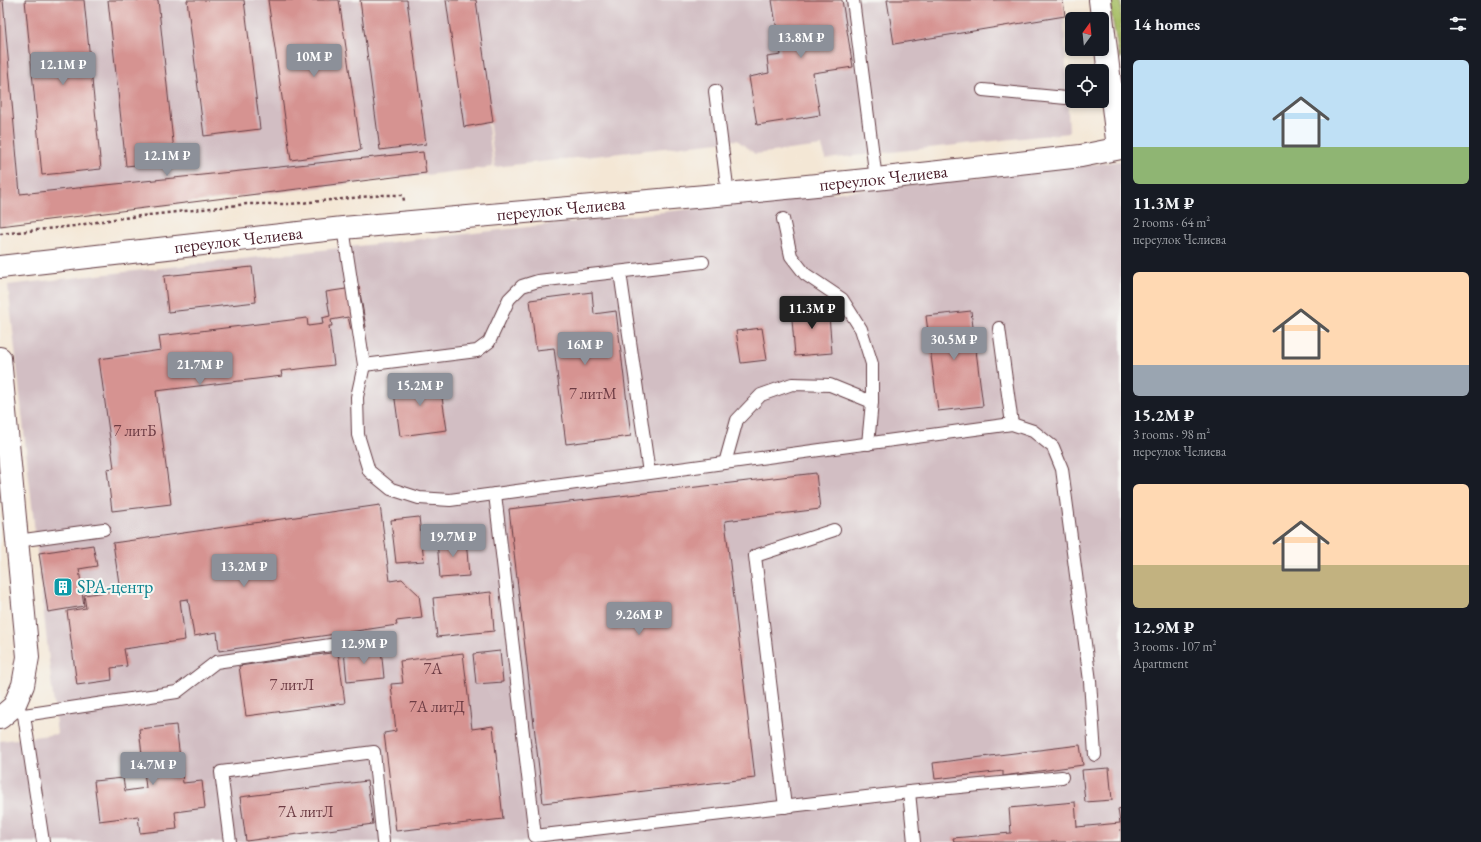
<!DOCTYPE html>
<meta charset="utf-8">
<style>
body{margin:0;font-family:"EB Garamond",serif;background:#20242c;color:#f1f3f6;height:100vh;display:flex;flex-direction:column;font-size:15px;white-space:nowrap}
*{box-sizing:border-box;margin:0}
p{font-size:13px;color:#9ea1a6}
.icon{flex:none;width:22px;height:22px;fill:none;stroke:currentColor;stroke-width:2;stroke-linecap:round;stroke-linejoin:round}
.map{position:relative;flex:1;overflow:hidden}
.drawer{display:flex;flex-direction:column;background:#171b24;width:360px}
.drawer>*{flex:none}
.needle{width:26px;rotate:15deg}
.tools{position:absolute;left:1065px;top:12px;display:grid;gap:8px}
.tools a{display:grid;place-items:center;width:44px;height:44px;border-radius:6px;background:#171b24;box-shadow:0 2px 6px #0003;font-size:20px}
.price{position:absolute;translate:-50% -34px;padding:0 9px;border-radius:4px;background:#8c9099;color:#fff;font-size:13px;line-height:26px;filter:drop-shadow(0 1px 2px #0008)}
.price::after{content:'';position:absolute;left:50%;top:24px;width:12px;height:9px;margin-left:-6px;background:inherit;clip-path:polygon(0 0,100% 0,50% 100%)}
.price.on{background:#222;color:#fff}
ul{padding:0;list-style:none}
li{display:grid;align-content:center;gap:8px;height:212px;padding:0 12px}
li span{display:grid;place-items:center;height:124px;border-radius:6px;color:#555}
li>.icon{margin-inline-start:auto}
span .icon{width:72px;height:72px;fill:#fffc;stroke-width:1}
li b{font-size:17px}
h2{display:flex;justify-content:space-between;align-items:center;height:48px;padding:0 12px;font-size:17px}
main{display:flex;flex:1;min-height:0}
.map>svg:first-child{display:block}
.industrial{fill:#d2bec3}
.green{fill:#a6bd63;stroke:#786e47}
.building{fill:#d69391}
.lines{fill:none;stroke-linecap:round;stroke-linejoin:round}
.lane-casing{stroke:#643d44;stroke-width:14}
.street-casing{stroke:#643d44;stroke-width:24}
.path{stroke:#643d44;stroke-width:2.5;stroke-dasharray:3 3;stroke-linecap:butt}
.lane{stroke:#fff;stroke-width:12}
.street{stroke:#fff;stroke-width:22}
.labels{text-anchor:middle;stroke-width:4;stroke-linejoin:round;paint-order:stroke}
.number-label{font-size:16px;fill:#6d3c44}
.street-label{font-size:18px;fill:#4a1f2b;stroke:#f6f6f2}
.culture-label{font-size:18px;fill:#0d838f;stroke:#f6f6f2;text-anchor:start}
</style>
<main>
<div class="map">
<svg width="1121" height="842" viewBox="0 0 1121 842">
<rect width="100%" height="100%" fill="#f6f6f2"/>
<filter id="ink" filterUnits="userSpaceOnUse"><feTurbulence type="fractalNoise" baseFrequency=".025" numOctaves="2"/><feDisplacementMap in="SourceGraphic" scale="8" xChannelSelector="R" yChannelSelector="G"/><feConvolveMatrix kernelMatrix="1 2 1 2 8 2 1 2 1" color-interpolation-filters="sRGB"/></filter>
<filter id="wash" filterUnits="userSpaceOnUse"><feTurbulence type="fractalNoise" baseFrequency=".012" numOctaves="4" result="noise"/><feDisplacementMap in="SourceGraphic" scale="16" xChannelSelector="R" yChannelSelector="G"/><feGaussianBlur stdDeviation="0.9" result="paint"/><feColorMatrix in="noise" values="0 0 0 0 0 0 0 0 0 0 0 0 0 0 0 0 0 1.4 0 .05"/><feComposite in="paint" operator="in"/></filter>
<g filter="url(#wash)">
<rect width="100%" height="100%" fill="#f4e7d5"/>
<g class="industrial">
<path d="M0,0H473L493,167L0,225Z"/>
<path d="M474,0H1063L1069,133L826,159L822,146L755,154L737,140L495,167Z"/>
<path d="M1121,161V842H0V741L57,734L8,285Z"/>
</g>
<path class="green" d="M1109,0H1121V59L1119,56Z"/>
<g id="blocks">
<g class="building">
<path d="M0,0H3L20,194L423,152L426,173L0,226Z"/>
<path d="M25,0H84L101,169L42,175Z"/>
<path d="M108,0H158L175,161L126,166Z"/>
<path d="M187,0H244L260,129L204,136Z"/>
<path d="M268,0H339L361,150L291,160Z"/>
<path d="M360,0H407L426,144L380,150Z"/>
<path d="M446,0H476L493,122L464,127Z"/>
<path d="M772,0H842L853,67L813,73L820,115L757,125L749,77L769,73L767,57L781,55Z"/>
<path d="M887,0H1063L1065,16L894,44Z"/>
<path d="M252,267L256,302L168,312L164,276Z"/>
<path d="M359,287L366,327L351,330L348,317L331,320L332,326H329L334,365L281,371L282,376L156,391L171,504L112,511L107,469L114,468L99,359L161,350L159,336L307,318L308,326L323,324L322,318L330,316L326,292Z"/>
<path d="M592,292L594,314L616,311L631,436L566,444L554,348L536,350L530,300Z"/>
<path d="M828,303L832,353L795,356L791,307Z"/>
<path d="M971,311L983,406L938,411L926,316Z"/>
<path d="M762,328L767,360L741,363L736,331Z"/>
<path d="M439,378L447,430L400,436L393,385Z"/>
<path d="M816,473L820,509L725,521L755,778L543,803L509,509Z"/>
<path d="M380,505L390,581L402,579L419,595L422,618L396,621L397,625L219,651L217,632L194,636L188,599L180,600L185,640L124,649L127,666L111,668L112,680L77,685L67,611L86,608L84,595L120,590L113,543Z"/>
<path d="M419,517L424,561L396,563L391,520Z"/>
<path d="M466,538L469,576L440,578L437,540Z"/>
<path d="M93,545L97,566L79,569L84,606L48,612L39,553Z"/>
<path d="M491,592L494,631L437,637L433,598Z"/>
<path d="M381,648L384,678L347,682L344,651Z"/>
<path d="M500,651L503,682L476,684L473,654Z"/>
<path d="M338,652L345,703L246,716L239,666Z"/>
<path d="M463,653L472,729L493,726L503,819L396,831L384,733L396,731L391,684L403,683L400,661Z"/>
<path d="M176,725L183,783L202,781L205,808L175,812L177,829L140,833L138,816L99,821L94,781L123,778L125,791L146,788L139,729Z"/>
<path d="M1080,745L1083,765L1003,776V771L935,779L933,763Z"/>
<path d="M1109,768L1112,800L1085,802L1082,770Z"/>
<path d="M367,781L373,824L246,841L240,797Z"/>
<path d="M1075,802L1077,827L1120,823L1118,809L1121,808V842H954L953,838L1011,833L1009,808Z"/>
</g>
</g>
</g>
<g filter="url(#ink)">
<use href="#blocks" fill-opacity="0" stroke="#643d44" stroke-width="1"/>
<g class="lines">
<g class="lane-casing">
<g id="lane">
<path d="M853,0L876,179"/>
<path d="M983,90L1066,98L1072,97"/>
<path d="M715,91L728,194"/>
<path d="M783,219L791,256L805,274L842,299L861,329L872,364V402L868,444"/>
<path d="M343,228L364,365L357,397L358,435L369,471L391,489L419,498L450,500L1012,424L1033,431L1053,447L1062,469L1090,681L1095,755"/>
<path d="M620,272L649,473"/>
<path d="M999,328L1012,424"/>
<path d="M364,365L477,351L489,342L509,299L522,286L538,281L703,262"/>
<path d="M725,463L737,420L761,395L792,384L830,385L872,402"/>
<path d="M495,494L535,836L909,792L1062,777"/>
<path d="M17,541L104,529"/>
<path d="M18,710L24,715L43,842"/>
<path d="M24,715L177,692L216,662L344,643"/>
<path d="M909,792L914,842"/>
<path d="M785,807L755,556L834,530"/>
<path d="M230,842L221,772L374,752L383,842"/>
</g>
</g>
<g class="street-casing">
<g id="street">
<path d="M1100,0L1118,148"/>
<path id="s1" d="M0,267L343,228L728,194L876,179L1081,156L1121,148"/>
<path d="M0,358L28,657L23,685L14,706L0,718"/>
</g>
</g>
<path class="path" d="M0,234L74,226L114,219L247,204H290L383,195H403L404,201"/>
<use href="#lane" class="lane"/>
<use href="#street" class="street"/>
</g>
</g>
<defs>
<g id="building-square" transform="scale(1)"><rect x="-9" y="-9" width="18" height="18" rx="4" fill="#0f9aa8" stroke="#f6f6f2"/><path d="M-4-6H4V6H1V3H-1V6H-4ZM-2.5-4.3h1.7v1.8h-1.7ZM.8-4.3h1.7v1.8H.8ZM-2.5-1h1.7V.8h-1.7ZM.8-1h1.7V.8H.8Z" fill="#fff"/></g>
</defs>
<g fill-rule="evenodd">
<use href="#building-square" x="63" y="587"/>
</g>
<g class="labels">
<g class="number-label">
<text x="593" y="399">7 литМ</text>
<text x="135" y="436">7 литБ</text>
<text x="433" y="674">7А</text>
<text x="292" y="690">7 литЛ</text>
<text x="437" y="712">7А литД</text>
<text x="306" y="817">7А литЛ</text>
</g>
<g class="street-label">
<text dy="6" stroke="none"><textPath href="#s1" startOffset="888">переулок Челиева</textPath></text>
<text dy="6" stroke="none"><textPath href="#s1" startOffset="564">переулок Челиева</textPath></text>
<text dy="6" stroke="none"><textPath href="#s1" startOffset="240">переулок Челиева</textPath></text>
</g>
<g class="culture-label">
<text x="77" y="593">SPA-центр</text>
</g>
</g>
</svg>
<div class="tools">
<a><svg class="needle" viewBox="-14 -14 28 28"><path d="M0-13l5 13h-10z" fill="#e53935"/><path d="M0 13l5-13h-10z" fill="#9ea1a6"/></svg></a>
<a><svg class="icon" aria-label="locate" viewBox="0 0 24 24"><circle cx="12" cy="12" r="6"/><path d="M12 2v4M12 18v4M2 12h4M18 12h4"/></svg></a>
</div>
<b class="price" style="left:801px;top:59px">13.8M ₽</b>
<b class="price" style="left:314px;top:78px">10M ₽</b>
<b class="price" style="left:63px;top:86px">12.1M ₽</b>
<b class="price" style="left:167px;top:177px">12.1M ₽</b>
<b class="price on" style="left:812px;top:330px">11.3M ₽</b>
<b class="price" style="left:954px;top:361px">30.5M ₽</b>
<b class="price" style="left:585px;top:366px">16M ₽</b>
<b class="price" style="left:200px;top:386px">21.7M ₽</b>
<b class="price" style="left:420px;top:407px">15.2M ₽</b>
<b class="price" style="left:453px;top:558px">19.7M ₽</b>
<b class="price" style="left:244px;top:588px">13.2M ₽</b>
<b class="price" style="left:639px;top:636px">9.26M ₽</b>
<b class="price" style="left:364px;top:665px">12.9M ₽</b>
<b class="price" style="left:153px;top:786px">14.7M ₽</b>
</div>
<section class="drawer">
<h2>14 homes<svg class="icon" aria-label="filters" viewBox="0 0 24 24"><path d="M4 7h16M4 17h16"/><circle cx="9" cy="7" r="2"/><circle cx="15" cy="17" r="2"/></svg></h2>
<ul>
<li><span style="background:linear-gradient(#bfe0f5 70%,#8fb573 0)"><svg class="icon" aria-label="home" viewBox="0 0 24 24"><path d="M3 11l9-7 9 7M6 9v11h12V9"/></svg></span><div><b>11.3M ₽</b><p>2 rooms · 64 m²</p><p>переулок Челиева</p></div></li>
<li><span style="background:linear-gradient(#ffd9b3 75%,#9aa5b1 0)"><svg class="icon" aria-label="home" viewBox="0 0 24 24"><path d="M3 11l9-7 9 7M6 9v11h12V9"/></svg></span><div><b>15.2M ₽</b><p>3 rooms · 98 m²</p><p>переулок Челиева</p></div></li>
<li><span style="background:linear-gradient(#ffd9b3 65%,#c2b280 0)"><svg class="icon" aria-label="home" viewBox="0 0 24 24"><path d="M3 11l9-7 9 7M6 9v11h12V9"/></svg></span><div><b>12.9M ₽</b><p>3 rooms · 107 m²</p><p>Apartment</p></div></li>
</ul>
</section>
</main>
